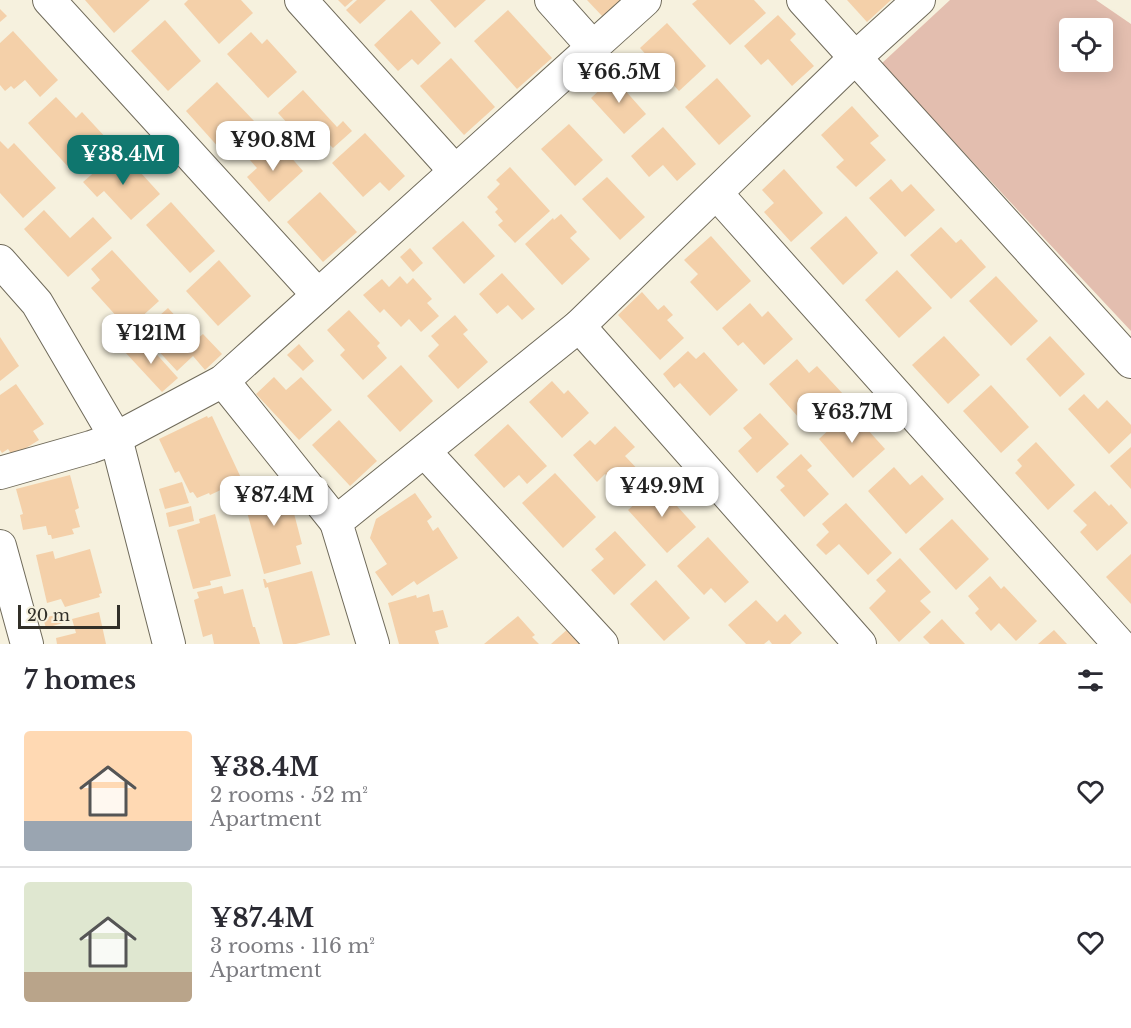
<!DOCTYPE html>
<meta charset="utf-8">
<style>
body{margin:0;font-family:"Libre Baskerville",serif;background:#f7f7f7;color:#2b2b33;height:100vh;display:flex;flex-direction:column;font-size:22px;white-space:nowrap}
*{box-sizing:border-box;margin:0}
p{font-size:20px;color:#7c7c81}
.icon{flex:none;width:33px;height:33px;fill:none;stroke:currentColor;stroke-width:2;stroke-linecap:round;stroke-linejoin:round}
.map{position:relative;height:644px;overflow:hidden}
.side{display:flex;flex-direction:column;background:#fff;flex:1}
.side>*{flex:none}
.buttons{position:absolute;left:1059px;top:18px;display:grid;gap:12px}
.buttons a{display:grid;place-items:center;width:54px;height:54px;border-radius:6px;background:#fff;box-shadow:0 3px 15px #0003;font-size:30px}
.scale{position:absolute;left:18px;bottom:15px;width:102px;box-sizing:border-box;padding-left:6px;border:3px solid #312f28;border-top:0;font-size:16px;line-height:21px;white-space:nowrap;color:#312f28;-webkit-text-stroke:4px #f6f1de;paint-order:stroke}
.price{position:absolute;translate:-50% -51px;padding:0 14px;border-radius:12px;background:#fff;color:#222;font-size:20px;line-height:39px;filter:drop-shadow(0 2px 3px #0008)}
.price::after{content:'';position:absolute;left:50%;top:36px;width:18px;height:14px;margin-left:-9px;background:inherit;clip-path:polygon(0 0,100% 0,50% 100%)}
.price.selected{background:#0f766e;color:#fff}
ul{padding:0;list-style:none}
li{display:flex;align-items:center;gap:18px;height:150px;padding:0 24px}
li+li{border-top:2px solid #e1e1e2}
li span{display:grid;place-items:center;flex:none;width:168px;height:120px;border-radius:6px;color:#555}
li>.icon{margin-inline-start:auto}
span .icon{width:72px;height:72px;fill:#fffc;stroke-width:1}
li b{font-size:26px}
h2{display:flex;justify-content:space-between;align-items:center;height:72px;padding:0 24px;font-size:26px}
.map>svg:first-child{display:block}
.green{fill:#e3beaf;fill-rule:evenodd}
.building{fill:#f4d0a9}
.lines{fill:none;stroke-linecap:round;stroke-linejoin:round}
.street-casing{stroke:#6f6a5a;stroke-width:34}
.street{stroke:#fff;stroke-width:32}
</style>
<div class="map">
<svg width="1131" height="644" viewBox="0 0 1131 644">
<rect width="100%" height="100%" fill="#f6f1de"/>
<path class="green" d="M950,0H1096L1131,24V331L881,64ZM1070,28H1102V62H1070Z"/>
<g class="building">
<path d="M85,0H150L114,33Z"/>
<path d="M188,0H241L253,13L219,44L184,4Z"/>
<path d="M338,0H353L345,7Z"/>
<path d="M357,0H386L360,24L346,10Z"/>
<path d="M430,0H486L455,28Z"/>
<path d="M587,0H622L603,17Z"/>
<path d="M697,0H754L766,13L730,45L692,4Z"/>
<path d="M847,0H891L867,22Z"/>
<path d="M0,9L7,16L0,22Z"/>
<path d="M411,10L441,43L418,65L412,59L398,71L374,45Z"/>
<path d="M508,10L552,58L517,89L474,41Z"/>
<path d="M778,15L796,34L790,40L814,66L792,86L768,59L761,65L744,46Z"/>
<path d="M165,20L201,61L168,91L131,51Z"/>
<path d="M667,23L706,66L679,91L640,48Z"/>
<path d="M13,31L58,80L40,97L25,80L14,89L11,86L5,91L0,85V43Z"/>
<path d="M251,32L262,44L267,39L297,72L268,98L227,54Z"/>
<path d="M451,58L495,107L464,135L420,86Z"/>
<path d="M620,71L630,82L623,88L646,114L624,134L591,98Z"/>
<path d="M717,78L751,116L719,145L685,107Z"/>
<path d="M217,82L254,121L221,150L186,111Z"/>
<path d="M303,90L337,127L343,121L352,131L333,148L327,142L315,153L278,113Z"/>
<path d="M56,97L76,118L82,112L107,139L72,171L28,123Z"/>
<path d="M852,106L879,136L870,143L886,160L856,187L836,167L844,160L821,135Z"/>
<path d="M569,124L603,160L575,186L541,149Z"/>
<path d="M663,127L696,164L677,181L663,165L649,177L631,156Z"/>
<path d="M365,133L405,176L389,191L380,182L363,197L332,163Z"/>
<path d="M0,141L8,149L14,143L56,188L23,218L0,193Z"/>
<path d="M281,146L303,171L269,202L247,177L257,168L249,159L261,148L269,157Z"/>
<path d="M122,152L160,194L131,220L104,191L97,197L83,182L98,169L101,172Z"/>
<path d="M510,167L550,211L515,243L498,225L503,221L495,212L498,209L487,197L500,184L496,180Z"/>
<path d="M784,169L823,213L791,242L764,212L774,203L762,190Z"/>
<path d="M607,177L645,217L620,240L582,199Z"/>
<path d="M891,179L902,192L911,184L935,210L905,237L869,198Z"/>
<path d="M320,192L357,232L323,262L287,222Z"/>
<path d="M171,202L215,251L190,273L146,225Z"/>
<path d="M44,210L70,238L93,217L112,238L68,277L24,229Z"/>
<path d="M561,214L577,232L570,238L590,259L562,285L525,244L553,218L554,220Z"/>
<path d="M846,216L878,253L843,285L810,248Z"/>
<path d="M463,221L495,256L464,284L432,248Z"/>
<path d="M941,227L956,243L961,239L986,267L951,299L910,255Z"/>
<path d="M711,236L751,281L717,311L690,282L698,274L684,260Z"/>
<path d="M410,248L423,263L413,272L400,257Z"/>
<path d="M112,250L159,301L128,329L91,288L100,280L91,269Z"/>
<path d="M219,260L251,296L218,326L186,291Z"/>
<path d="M897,270L932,308L899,338L865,300Z"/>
<path d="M502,273L535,309L522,320L508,305L497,314L479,294Z"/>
<path d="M400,276L407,284L413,278L432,299L427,303L439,316L421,332L409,319L401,327L384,309L380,313L363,295L382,279L389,287Z"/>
<path d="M996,276L1038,321L1011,346L969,301Z"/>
<path d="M642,292L658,310L664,305L673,315L667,320L684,338L660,360L618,315Z"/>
<path d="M750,303L762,317L768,311L793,339L764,365L743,342L738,346L722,328Z"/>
<path d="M168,308L197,339L203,334L222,354L205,370L193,356L177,371L141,332Z"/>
<path d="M349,310L380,343L377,346L387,358L363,380L340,355L345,350L327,330Z"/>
<path d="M455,315L468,330L463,334L488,362L458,389L428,356L439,345L431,336Z"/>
<path d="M944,336L980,375L948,404L912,365Z"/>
<path d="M1050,336L1085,374L1060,397L1026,359Z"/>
<path d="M0,337L19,366L0,381Z"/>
<path d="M141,337L178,378L162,392L125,352Z"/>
<path d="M299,344L314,361L303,371L287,355Z"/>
<path d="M688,351L696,359L704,352L738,390L710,416L680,383L674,388L663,374Z"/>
<path d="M797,359L809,373L817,366L843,394L817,417L810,409L800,419L769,384Z"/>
<path d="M401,365L433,401L400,432L367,396Z"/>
<path d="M274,377L286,390L301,377L332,410L299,440L256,394Z"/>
<path d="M552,381L564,394L568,390L589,413L562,438L529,402Z"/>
<path d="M16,384L44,424L33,431L39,440L13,456L8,449L2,453L0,450V395Z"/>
<path d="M991,385L1029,427L1001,453L963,411Z"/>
<path d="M1084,394L1098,409L1107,400L1131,425V433L1109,454L1068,409Z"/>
<path d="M850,410L885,449L853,478L819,439Z"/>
<path d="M760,413L789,444L757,473L738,451L752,438L743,428Z"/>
<path d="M207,416L208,418L212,416L242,480L210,495L209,493L197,498L193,492L190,493L179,471L175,473L159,439Z"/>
<path d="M339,420L377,461L350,486L312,445Z"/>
<path d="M508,424L547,466L527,484L519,475L504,488L474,455Z"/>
<path d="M615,426L635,447L625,456L643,475L623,492L605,474L597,482L573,455L590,440L595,445Z"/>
<path d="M1036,442L1075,485L1048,510L1015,473L1022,466L1017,460Z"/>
<path d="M1131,447V489L1110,466Z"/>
<path d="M801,454L812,466L807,470L829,494L804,517L780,490L785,486L776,477Z"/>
<path d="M894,467L910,485L922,475L944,499L906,534L868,491Z"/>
<path d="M555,473L596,517L563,548L522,503Z"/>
<path d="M70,475L79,508L75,510L80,527L72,529L74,534L52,539L51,535H48L46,526L23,530L20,515L23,514L16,489Z"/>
<path d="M285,479L302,544L296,546L301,564L264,574L244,501L259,497L256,487Z"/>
<path d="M182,482L189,503L165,509L159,489Z"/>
<path d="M248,483L252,488L242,495L239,491Z"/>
<path d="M657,484L696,527L667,553L628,510Z"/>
<path d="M1095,491L1109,506L1111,504L1128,523L1097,551L1080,532L1087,525L1073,511Z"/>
<path d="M415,493L432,517L427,521L433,531L438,527L458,558L417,585L414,581L392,596L375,572L387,564L370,538L376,519Z"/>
<path d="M846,503L892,553L868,575L839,544L826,555L816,545L829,532L822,524Z"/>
<path d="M191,506L194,521L169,527L166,513Z"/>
<path d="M215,514L231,576L210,581L211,585L193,589L177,530L200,523L199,519Z"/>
<path d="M952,519L989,559L956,590L919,549Z"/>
<path d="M615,531L646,565L614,595L591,570L604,559L595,549Z"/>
<path d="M708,537L749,582L725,603L711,588L704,595L677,566Z"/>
<path d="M90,549L102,593L99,594L100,597L65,607L61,599L47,603L36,555L53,551L55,559Z"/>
<path d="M1131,554V604L1106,577Z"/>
<path d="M900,558L931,592L920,601L931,612L899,642L869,608L886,591L876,580Z"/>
<path d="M312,571L330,635L296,644H283L268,587L265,588L263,579H265L267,583Z"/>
<path d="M990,576L1001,589L1004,586L1037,621L1016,641L999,623L991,631L975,613L979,609L968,596Z"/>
<path d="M656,580L690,618L664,641L630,604Z"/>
<path d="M222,586L224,594L243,589L253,627H255L260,644H214L212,634L203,637L194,600L199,598L197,592Z"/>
<path d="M429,594L433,612L443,610L448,627L435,631L439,644H399L388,603L416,595L417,598Z"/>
<path d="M756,600L777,622L785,614L802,633L790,644H772L769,640L764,644H746L728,625Z"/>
<path d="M99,612L106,644H57L56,638L76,633L72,619Z"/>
<path d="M64,613L66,622L46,628L43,618Z"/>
<path d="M518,616L535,635L532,637L539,644H484Z"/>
<path d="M942,619L951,629L965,644H930L923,637Z"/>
<path d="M569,628L584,644H551Z"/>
<path d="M1054,630L1067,644H1038Z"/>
</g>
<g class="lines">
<g class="street-casing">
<g id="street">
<path d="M49,0L318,295"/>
<path d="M301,0L455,171"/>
<path d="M551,0L592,46"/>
<path d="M803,0L1131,362"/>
<path d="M717,194L1119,644"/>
<path d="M0,261L37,303L116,438L169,644"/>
<path d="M579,326L860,644"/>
<path d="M223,381L336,522"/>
<path d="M425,452L602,644"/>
<path d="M0,473L91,447L116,438L223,381L645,0"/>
<path d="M0,546L27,644"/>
<path d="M373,644L336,522L579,326L856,57L919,0"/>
</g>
</g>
<use href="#street" class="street"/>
</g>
</svg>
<div class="buttons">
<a><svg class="icon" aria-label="locate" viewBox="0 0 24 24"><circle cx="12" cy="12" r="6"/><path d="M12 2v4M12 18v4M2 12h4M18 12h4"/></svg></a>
</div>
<div class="scale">20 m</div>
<b class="price" style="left:619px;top:104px">¥66.5M</b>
<b class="price" style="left:273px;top:172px">¥90.8M</b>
<b class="price selected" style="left:123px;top:186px">¥38.4M</b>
<b class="price" style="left:151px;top:365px">¥121M</b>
<b class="price" style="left:852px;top:444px">¥63.7M</b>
<b class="price" style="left:662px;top:518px">¥49.9M</b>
<b class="price" style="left:274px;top:527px">¥87.4M</b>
</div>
<section class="side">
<h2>7 homes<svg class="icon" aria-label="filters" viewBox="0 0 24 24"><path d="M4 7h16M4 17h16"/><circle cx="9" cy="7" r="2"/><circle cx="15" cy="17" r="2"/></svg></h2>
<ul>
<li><span style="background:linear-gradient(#ffd9b3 75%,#9aa5b1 0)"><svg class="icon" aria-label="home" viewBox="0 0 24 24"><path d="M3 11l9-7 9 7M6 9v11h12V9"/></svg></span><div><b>¥38.4M</b><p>2 rooms · 52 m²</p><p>Apartment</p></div><svg class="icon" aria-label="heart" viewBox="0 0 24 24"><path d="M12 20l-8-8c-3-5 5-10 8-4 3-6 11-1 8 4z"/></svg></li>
<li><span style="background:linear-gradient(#dfe7d0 75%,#b9a48a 0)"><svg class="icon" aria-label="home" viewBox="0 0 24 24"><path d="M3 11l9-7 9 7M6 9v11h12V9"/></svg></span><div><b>¥87.4M</b><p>3 rooms · 116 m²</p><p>Apartment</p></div><svg class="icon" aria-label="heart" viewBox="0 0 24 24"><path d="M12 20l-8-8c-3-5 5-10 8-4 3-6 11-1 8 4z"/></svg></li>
</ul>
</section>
